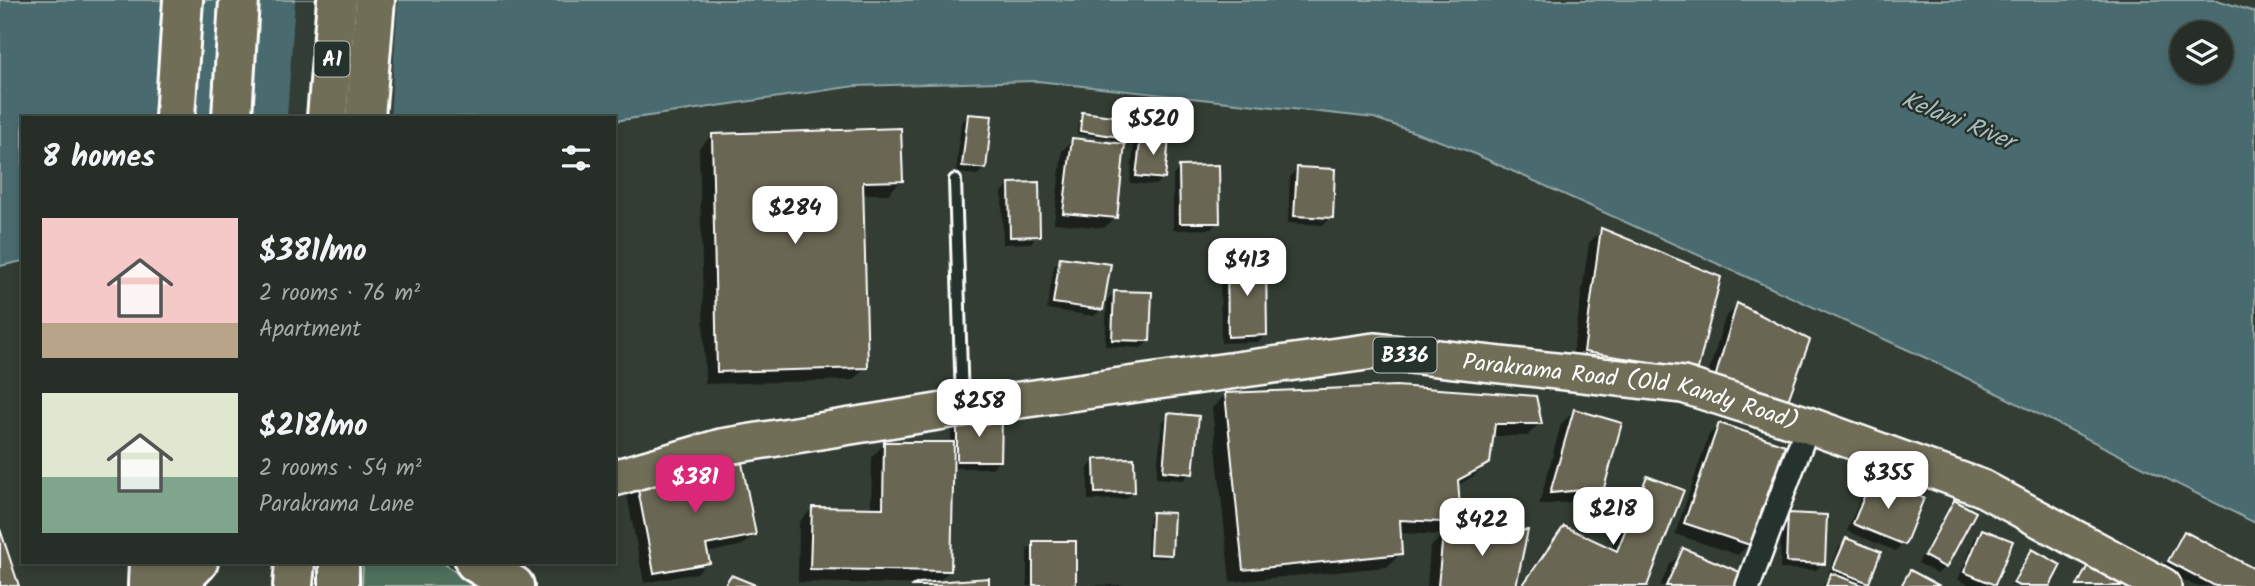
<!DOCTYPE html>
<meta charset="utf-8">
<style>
body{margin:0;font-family:Kalam,sans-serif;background:#323a33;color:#f1f3f6;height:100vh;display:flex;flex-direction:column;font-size:26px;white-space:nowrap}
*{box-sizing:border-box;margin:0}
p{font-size:23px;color:#a4a8a7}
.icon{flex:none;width:38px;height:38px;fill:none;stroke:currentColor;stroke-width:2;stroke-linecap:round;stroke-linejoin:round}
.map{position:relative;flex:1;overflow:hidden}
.details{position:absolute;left:21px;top:116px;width:595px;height:448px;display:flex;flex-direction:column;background:#262e27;border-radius:0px;box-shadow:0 4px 10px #0003,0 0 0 2px #424a44}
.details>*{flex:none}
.fabs{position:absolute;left:2170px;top:21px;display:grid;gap:14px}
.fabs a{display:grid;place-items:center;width:63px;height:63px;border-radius:50%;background:#262e27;box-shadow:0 4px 10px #0003,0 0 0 2px #424a44;font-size:35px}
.price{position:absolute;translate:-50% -60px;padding:0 16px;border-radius:14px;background:#fff;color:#222;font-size:23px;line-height:46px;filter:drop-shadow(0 2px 4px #0008)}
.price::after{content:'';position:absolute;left:50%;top:42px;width:21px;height:16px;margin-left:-10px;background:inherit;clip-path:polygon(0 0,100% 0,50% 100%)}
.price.current{background:#db2777;color:#fff}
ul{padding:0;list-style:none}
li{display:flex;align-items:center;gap:21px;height:175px;padding:0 21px}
li span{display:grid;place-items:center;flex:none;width:196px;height:140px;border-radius:0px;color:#555}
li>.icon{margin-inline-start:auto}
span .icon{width:84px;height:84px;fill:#fffc;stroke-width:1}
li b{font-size:30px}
h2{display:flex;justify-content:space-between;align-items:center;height:84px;padding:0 21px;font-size:30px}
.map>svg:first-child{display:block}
.green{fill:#50715b;stroke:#a8b8ad;stroke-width:2}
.water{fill:#486b6e;stroke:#91a6a8;stroke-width:2;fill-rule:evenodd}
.pier{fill:#333d34}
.shadow{fill:#0007}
.building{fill:#696652;stroke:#fff;stroke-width:2}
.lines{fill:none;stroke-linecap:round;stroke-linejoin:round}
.lane-casing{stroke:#fff;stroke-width:16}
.street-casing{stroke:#fff;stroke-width:28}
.primary-casing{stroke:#fff;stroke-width:40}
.highway-casing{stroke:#fff;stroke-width:44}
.lane{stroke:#26332d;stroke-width:10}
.street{stroke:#26332d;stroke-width:23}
.primary{stroke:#716e59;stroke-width:35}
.highway{stroke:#716e59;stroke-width:38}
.labels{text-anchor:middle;stroke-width:5;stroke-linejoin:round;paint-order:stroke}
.shield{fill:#26332d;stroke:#bec2c0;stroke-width:2}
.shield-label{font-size:21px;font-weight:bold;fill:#fff}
.street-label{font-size:23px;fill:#fff;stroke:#26332d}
.water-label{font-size:24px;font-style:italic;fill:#adbcbe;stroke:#26332d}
</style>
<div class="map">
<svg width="2255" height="586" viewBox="0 0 2255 586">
<rect width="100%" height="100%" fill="#333d34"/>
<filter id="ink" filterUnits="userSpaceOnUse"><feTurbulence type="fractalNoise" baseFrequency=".0143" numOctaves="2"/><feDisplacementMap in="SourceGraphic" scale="14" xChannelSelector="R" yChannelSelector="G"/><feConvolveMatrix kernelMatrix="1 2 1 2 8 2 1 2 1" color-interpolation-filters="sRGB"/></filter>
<g filter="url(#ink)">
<path class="green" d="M363,562H442L474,586H362Z"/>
<path class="water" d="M0,0H2217L2255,12V523L1937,363L1468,151L1374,118L1037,81L855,86L614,121V117H23V261L0,266ZM2182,33H2221V72H2182Z"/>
<path class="pier" d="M295,0H398L390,117H287Z"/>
<g class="shadow">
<path d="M1083,114L1124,137L1121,140L1077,134L1080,117Z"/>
<path d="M969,115L985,168L977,175L956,173L961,123Z"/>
<path d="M712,135L901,181L888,194H862L866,367L853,380L705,384L699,148Z"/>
<path d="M1141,137L1164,178L1156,185L1130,183L1134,144Z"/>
<path d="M1073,140L1115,218L1104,228L1054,223L1062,151Z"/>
<path d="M1180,168L1218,222L1211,229L1173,230V175Z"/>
<path d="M1297,169L1331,217L1324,225L1288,223L1290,177Z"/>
<path d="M1009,185L1038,235L1031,243L1003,244L1002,192Z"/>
<path d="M1602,230L1696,368L1683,382L1571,365L1589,243Z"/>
<path d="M1061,259L1102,309L1094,316L1047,309L1054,266Z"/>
<path d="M1227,263L1265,335L1258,342L1221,343L1220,270Z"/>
<path d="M1115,292L1149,341L1141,348L1105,346L1107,300Z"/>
<path d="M1738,305L1786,402L1701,398L1725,318Z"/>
<path d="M1225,395L1540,423L1527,436H1492L1489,462L1475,475L1457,486L1459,522L1446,535L1514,586H1427L1430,548L1443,535L1399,533L1400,554L1387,567L1230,582L1212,408Z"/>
<path d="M1574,411L1602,487L1589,500L1539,505L1561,424Z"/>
<path d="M1169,415L1191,473L1183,480L1156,478L1162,423Z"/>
<path d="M958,419L1000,460L992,468H952L950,570L937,583L987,586L798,582L799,522L812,509H871L872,457L885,443L951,444V426Z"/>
<path d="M1719,425L1749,544L1738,555L1675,534L1709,435Z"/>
<path d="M1095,460L1134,491L1126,499L1088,500V468Z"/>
<path d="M1648,478L1646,586H1520L1551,541L1564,528L1610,550L1635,491Z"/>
<path d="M1872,479L1903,544L1896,551L1847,531L1865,486Z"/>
<path d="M638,486L754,535L743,545L706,553L708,562L697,573L644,583L627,496Z"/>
<path d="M1955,502L1945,567L1937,574L1918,563L1947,510Z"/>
<path d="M1153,514L1170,554L1167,558L1147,557L1149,517Z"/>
<path d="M1789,515L1823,563L1816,570L1780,569L1781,523Z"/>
<path d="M1983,531L1994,584L1992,586H1973L1958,580L1975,538Z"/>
<path d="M2184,534L2255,571V586H2195L2162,569L2177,541Z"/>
<path d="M1846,540L1867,582L1863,586H1823L1829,577H1827L1839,547Z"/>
<path d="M1034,543L1074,584L1072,586H1027V551Z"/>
<path d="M1684,551L1740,586H1660L1670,564Z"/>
<path d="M2032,552L2048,586H2010L2025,559Z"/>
<path d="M1092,585H1123L1122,586H1091Z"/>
</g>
<g class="building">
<path d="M1082,112L1128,118L1126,138L1080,131Z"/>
<path d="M968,114L992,116L986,169L962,166Z"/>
<path d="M901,128L903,181L863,182L868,368L717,372L712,134Z"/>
<path d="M1141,135L1169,138L1165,179L1136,176Z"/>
<path d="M1072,138L1125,144L1117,218L1063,213Z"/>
<path d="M1219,165L1220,223H1180L1179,166Z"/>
<path d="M1297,167L1335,169L1333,218L1294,216Z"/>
<path d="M1039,182L1040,236L1010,237L1009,183Z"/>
<path d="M1601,228L1721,277L1698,369L1584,352Z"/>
<path d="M1060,257L1111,264L1103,310L1053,303Z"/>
<path d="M1266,260L1267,335L1228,337L1227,261Z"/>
<path d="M1114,291L1152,292L1150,341L1112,340Z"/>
<path d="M1737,303L1810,340L1787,403L1713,385Z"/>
<path d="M1396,386L1536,396L1542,424H1495L1490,463L1458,480L1461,523L1400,520L1402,554L1243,570L1225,393Z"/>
<path d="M1574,409L1622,423L1604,488L1550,493Z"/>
<path d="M1168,413L1199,416L1193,474L1163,471Z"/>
<path d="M957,417H1002L1001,461H957Z"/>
<path d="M1719,423L1785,445L1750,545L1684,523Z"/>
<path d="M884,442H954L951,571L810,569L812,507L883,508Z"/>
<path d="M1134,458L1135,492L1095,493L1094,459Z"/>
<path d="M742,463L756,535L706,545L710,563L654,573L637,484Z"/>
<path d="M1647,476L1684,490L1647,586H1522L1564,526L1617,551Z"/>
<path d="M1872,477L1924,498L1905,545L1853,524Z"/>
<path d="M1954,500L1976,512L1946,568L1924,556Z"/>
<path d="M1152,512L1174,513L1172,555L1150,554Z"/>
<path d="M1788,513L1827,515L1825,564L1786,562Z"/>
<path d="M0,529L19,586H0Z"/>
<path d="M1982,529L2013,541L1995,585L1964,572Z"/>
<path d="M1528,530L1516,586H1438L1443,533Z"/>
<path d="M2184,531L2255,569V586H2215L2168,561Z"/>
<path d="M1846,538L1881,552L1869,583L1833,569Z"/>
<rect x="1033" y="541" width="43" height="44"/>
<path d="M1683,548L1747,575L1742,586H1666Z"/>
<path d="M2032,549L2061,565L2050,586H2019L2013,583Z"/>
<path d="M2088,565L2127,586H2077Z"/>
<path d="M1910,570L1940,586H1901Z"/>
<path d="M1831,573L1865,586H1826Z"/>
<path d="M731,575L758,586H724Z"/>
<path d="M989,578V586H911L919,583Z"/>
</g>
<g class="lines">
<g class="lane-casing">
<path id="lane" d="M955,180L962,402"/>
</g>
<g class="street-casing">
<path id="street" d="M1748,586L1808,425"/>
</g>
<g class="primary-casing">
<g id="primary">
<path id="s1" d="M614,478L721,447L962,408L1374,351L1683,385L1808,425L1982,488L2163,586"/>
</g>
</g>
<g class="highway-casing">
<g id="highway">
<path d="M175,117L183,0"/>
<path d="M232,117L239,0"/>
<path d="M327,117L337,0"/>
<path d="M365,117L375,0"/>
<path d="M475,562L514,586"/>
<path d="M148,586L149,562"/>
<path d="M175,586L198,562"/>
<path d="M293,586L295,562"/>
<path d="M339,586V562"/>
</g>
</g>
<use href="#lane" class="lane"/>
<use href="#street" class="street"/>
<use href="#primary" class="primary"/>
<use href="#highway" class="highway"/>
</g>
</g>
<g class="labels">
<g class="shield">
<rect x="314.5" y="41.5" width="35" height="35" rx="5"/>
<rect x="1373.5" y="337.5" width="63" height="35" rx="5"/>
</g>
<g class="shield-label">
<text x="332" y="66">A1</text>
<text x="1405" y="362">B336</text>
</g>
<g class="street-label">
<text dy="8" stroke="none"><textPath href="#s1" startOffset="1032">Parakrama Road (Old Kandy Road)</textPath></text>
</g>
<g class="water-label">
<text transform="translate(1958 120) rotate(22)" y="8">Kelani River</text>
</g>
</g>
</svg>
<div class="fabs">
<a><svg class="icon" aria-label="layers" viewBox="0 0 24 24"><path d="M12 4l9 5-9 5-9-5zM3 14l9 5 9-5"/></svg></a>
</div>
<b class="price" style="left:1153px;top:157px">$520</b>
<b class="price" style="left:795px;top:246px">$284</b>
<b class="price" style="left:1247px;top:298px">$413</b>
<b class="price" style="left:979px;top:439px">$258</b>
<b class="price" style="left:1888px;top:511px">$355</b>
<b class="price current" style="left:695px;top:515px">$381</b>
<b class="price" style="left:1613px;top:547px">$218</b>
<b class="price" style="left:1482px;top:558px">$422</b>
<section class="details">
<h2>8 homes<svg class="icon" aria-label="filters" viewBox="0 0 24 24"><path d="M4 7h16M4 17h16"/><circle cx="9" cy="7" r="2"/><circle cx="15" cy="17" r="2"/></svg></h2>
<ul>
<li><span style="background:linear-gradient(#f6c9c9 75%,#b9a48a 0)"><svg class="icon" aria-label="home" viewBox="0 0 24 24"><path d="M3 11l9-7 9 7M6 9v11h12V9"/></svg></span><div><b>$381/mo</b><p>2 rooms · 76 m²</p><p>Apartment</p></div></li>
<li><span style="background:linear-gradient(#dfe7d0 60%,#7fa58c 0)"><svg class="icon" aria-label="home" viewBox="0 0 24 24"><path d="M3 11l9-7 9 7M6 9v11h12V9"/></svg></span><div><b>$218/mo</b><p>2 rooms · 54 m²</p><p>Parakrama Lane</p></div></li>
</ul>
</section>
</div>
